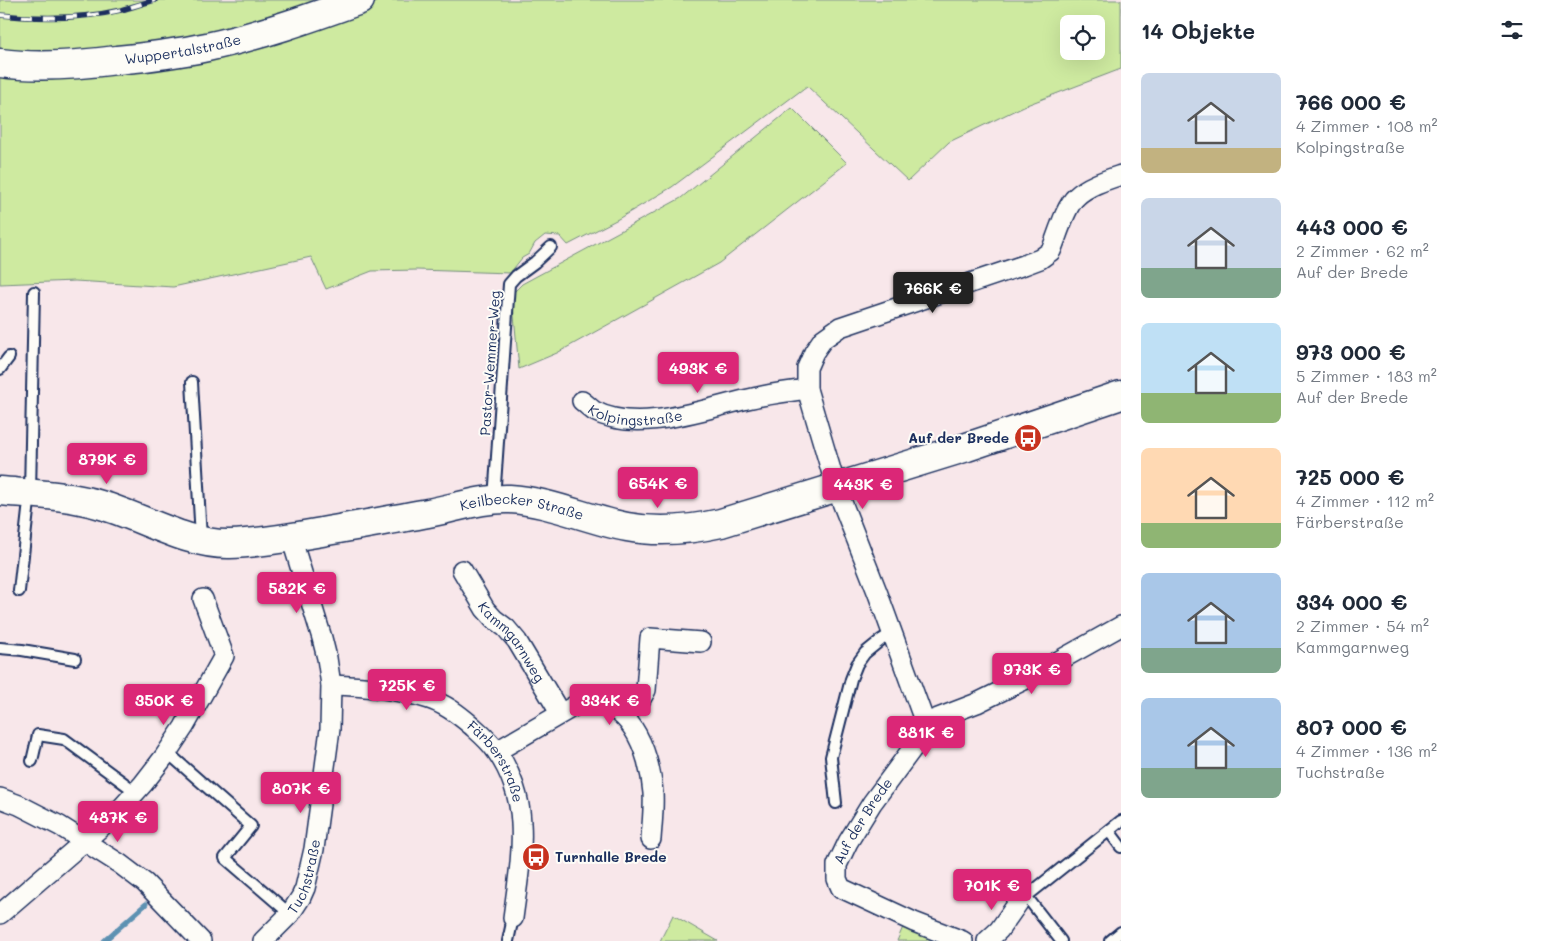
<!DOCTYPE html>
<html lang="de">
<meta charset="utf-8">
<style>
body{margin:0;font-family:Mali,sans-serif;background:#f2f2f3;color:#1f2937;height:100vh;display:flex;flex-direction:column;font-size:19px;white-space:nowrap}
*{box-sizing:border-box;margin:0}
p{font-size:16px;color:#747a83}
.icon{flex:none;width:28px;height:28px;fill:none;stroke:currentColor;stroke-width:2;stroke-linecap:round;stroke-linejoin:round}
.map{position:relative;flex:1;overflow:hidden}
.panel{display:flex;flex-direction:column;background:#fff;width:425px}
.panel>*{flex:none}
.tools{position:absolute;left:1060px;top:15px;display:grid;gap:10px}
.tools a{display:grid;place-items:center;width:45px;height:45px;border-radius:8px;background:#fff;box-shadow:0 5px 20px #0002;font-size:25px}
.price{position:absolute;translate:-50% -42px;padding:0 11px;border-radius:5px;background:#db2777;color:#fff;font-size:16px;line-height:32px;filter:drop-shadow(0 1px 2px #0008)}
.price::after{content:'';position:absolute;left:50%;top:30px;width:15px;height:11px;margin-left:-8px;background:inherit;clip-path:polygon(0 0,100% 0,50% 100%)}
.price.active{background:#222;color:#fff}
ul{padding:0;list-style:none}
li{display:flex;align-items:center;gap:15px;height:125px;padding:0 20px}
li span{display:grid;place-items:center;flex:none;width:140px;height:100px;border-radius:8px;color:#555}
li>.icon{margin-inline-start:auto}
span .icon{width:60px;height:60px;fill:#fffc;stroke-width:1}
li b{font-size:21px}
h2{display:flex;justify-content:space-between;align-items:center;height:60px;padding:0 20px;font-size:21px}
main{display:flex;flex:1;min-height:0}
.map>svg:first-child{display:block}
.green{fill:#ceeaa0;stroke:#748c7f;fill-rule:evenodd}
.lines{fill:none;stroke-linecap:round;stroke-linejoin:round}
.stream{stroke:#5d91b2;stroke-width:5}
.service-casing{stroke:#1b2f5e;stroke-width:14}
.minor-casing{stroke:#1b2f5e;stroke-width:22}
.secondary-casing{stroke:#1b2f5e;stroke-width:31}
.service{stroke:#fdfcf7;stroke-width:10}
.minor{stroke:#fdfcf7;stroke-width:19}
.secondary{stroke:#fdfcf7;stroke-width:28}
.rail-casing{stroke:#1b2f5e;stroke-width:5.5}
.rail{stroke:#fdfcf7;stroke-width:4;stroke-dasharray:11;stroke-linecap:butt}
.labels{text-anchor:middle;stroke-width:4;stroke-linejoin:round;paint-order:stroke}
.street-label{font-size:14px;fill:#1b2f5e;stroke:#fdfcf7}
.poi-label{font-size:14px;font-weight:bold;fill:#1b2f5e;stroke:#fdfcf7;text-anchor:end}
</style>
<main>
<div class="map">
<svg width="1121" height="941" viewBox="0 0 1121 941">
<rect width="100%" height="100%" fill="#f8e7ea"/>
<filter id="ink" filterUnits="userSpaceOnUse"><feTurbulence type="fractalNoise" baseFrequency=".02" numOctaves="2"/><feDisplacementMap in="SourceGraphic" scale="10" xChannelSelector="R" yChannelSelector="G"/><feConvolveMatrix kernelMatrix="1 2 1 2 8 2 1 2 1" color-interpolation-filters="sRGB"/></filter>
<g filter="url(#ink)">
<g class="green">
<path d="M0,0H325L210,35L159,45L33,56L0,53Z"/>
<path d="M378,0H1121V69L1024,106L949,142L908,181L807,86L672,187L618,219L568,245L560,236L545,235L535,243L529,254L522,258L510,273L417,270L372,271L326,289L311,257L173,287L75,281L0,284V74L52,80L204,57L334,18ZM1069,24H1096V51H1069Z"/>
<path d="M792,108L847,163L719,263L557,353L519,369L512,294L522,284L681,198Z"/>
<path d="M673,915L718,941H660Z"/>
<path d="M903,927L960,941H897Z"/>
</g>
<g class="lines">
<path class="stream" d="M104,941L146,904"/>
<g class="service-casing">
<g id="service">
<path d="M0,369L9,357"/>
<path d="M192,382L201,538"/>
<path d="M494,499L509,284L516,276L535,262L551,247"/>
<path d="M19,591L30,493L34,292"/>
<path d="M0,648L22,650L75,659"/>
<path d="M167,752L251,826L225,858L290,914"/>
<path d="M32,761L38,735L64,739L136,792"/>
<path d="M836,803L831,757L851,679L857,664L865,653L881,640L892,633"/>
<path d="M1109,831L1121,847"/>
<path d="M1026,896L1061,941"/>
<path d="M1018,903L1121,821"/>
<path d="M508,941L513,918"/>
<path d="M1110,941L1121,932"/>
</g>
</g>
<g class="minor-casing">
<g id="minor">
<path id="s1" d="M582,401C586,404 590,408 594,411C641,436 713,405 762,396C777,393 792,391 807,389"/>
<path id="s2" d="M462,570L485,609L494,619L506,628L517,641L560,713"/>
<path id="s3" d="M331,685C363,686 398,689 429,699C445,704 458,714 471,725C480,733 490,741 497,752C511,772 520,798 521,823C523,854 517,887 513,918"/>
<path d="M623,715L638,704L646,690L650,638L701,642"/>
<path d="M925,723L977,703L1026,679L1121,626"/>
<path d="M497,751L576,705C628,690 650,752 653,793C654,808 652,824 651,839"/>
<path d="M0,798L19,805L60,826L120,864L145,883L201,941"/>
<path d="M0,914L115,815L143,784L164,757L184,727L224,656L203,599"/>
<path id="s4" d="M263,941L290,914L301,897L305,888L314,849L330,729L331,685L327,658L322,638L291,537"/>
<path id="s5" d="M963,941L914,922L841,888L837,879V865L848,842L872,803L915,745L925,723L878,594L836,487L807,389V368L814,352L823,339L840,327L1024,265L1040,259L1051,251C1057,237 1065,207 1076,197C1087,186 1106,180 1121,175"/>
<path d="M987,941L999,930L1018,903"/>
</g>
</g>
<g class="secondary-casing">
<g id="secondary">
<path id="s6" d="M0,63C39,68 79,65 117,60C147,57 178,53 207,47C259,36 310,18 360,0"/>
<path id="s7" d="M0,491C33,494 69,495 101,505C142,517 187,545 230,544C259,543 288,538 316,533C354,526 391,520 428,513C455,508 483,498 510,499C549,501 589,520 627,527C659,533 690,530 721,523L967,447L1121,395"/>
</g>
</g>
<use href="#service" class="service"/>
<use href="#minor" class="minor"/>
<use href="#secondary" class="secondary"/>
<g class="rail-casing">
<path id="rail" d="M0,15C40,19 82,19 121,10C132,7 144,3 155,0"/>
</g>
<use href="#rail" class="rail"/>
</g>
</g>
<defs>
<g id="bus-disc" transform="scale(1.4375)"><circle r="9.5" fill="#c8321e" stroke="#fdfcf7"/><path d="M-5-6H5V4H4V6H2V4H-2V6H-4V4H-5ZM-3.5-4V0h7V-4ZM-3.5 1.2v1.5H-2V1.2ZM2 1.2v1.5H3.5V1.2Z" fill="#fff"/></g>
</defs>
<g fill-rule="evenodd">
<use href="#bus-disc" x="1028" y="438"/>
<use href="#bus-disc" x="536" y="857"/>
</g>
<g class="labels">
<g class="street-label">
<text dy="5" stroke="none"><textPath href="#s6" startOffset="184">Wuppertalstraße</textPath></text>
<text transform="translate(490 363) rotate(-86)" y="5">Pastor-Wemmer-Weg</text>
<text dy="5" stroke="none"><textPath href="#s1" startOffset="58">Kolpingstraße</textPath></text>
<text dy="5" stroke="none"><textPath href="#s7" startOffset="534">Keilbecker Straße</textPath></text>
<text dy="5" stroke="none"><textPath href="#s2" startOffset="88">Kammgarnweg</textPath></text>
<text dy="5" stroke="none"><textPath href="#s3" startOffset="194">Färberstraße</textPath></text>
<text dy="5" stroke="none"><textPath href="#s5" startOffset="208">Auf der Brede</textPath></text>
<text dy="5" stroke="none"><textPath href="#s4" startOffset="79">Tuchstraße</textPath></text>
</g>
<g class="poi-label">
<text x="1009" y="443">Auf der Brede</text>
<text x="555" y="862" text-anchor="start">Turnhalle Brede</text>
</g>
</g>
</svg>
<div class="tools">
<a><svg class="icon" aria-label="locate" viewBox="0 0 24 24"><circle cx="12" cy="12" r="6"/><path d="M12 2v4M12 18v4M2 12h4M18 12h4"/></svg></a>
</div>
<b class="price active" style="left:933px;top:314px">766K €</b>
<b class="price" style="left:698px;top:394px">493K €</b>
<b class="price" style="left:107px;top:485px">879K €</b>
<b class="price" style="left:658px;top:509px">654K €</b>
<b class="price" style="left:863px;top:510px">443K €</b>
<b class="price" style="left:297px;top:614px">582K €</b>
<b class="price" style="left:1032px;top:695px">973K €</b>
<b class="price" style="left:407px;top:711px">725K €</b>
<b class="price" style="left:164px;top:726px">350K €</b>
<b class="price" style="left:610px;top:726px">334K €</b>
<b class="price" style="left:926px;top:758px">881K €</b>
<b class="price" style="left:301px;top:814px">807K €</b>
<b class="price" style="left:118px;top:843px">487K €</b>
<b class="price" style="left:992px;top:911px">701K €</b>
</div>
<section class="panel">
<h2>14 Objekte<svg class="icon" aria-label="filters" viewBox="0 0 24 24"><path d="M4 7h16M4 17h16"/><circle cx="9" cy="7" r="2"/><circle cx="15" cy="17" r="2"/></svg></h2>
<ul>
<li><span style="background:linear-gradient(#c9d6e8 75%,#c2b280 0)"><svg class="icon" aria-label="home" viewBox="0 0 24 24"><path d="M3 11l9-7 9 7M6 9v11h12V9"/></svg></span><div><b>766 000 €</b><p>4 Zimmer · 108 m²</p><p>Kolpingstraße</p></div></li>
<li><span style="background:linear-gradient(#c9d6e8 70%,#7fa58c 0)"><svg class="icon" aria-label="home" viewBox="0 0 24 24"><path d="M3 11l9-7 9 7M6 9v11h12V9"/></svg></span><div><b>443 000 €</b><p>2 Zimmer · 62 m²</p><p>Auf der Brede</p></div></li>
<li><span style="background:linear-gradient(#bfe0f5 70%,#8fb573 0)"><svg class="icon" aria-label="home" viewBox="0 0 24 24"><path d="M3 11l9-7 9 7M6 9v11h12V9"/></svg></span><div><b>973 000 €</b><p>5 Zimmer · 183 m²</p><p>Auf der Brede</p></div></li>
<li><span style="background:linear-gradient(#ffd9b3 75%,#8fb573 0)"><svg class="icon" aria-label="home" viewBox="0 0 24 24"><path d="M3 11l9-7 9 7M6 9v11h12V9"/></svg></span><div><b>725 000 €</b><p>4 Zimmer · 112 m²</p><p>Färberstraße</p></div></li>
<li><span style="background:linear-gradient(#a9c7e8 75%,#7fa58c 0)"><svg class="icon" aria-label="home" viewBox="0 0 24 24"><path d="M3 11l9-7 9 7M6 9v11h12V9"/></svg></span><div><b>334 000 €</b><p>2 Zimmer · 54 m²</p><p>Kammgarnweg</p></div></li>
<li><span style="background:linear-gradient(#a9c7e8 70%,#7fa58c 0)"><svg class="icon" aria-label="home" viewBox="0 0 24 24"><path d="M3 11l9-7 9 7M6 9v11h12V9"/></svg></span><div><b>807 000 €</b><p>4 Zimmer · 136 m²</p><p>Tuchstraße</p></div></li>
</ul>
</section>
</main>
